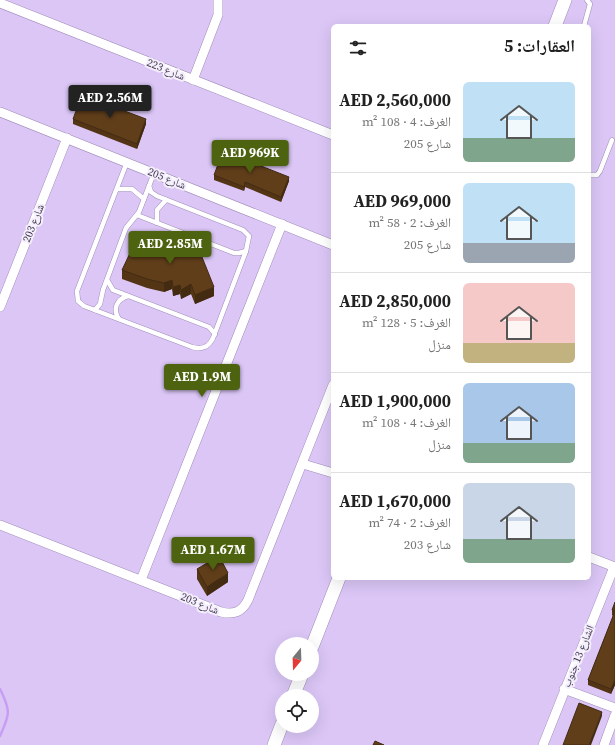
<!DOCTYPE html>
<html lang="ar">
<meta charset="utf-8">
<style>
body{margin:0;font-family:"Source Serif 4","Noto Naskh Arabic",serif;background:#f6f6f6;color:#222;direction:rtl;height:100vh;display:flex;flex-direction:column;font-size:15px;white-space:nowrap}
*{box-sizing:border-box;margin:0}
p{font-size:13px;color:#767676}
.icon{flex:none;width:22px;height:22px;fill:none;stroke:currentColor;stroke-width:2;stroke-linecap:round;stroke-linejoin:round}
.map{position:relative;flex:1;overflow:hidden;direction:ltr}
.panel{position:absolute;left:331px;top:24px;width:260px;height:556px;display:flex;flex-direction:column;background:#fff;border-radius:6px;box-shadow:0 4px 16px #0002;direction:rtl}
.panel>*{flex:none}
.needle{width:26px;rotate:199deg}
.buttons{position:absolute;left:275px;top:637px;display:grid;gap:8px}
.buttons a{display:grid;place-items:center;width:44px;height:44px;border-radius:50%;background:#fff;box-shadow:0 4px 16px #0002;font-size:20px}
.price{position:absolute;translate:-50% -34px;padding:0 9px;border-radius:4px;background:#4d6310;color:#fff;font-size:13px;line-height:26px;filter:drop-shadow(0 1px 2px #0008)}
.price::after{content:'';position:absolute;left:50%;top:24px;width:12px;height:9px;margin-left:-6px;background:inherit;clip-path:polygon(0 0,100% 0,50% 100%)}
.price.selected{background:#222;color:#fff}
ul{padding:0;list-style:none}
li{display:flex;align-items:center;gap:12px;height:100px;padding:0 16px}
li+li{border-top:1px solid #e0e0e0}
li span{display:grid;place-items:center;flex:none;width:112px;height:80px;border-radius:6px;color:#555}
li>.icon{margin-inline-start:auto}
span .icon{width:48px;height:48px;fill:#fffc;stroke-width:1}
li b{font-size:17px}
h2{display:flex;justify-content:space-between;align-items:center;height:48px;padding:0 16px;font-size:17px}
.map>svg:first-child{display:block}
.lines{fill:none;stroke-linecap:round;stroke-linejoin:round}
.stream{stroke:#c69ff4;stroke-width:2.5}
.lane-casing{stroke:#a18ebb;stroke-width:5.5}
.street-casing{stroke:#a18ebb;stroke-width:10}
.secondary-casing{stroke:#a18ebb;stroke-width:14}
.lane{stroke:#fff;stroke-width:4.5}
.street{stroke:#fff;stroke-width:9}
.secondary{stroke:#fff;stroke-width:13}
.wall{fill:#533516}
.shaded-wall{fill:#432b12}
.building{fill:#603e1a;stroke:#432b12}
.labels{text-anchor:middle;stroke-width:4;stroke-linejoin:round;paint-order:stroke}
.street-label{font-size:11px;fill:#40384b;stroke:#f4eefd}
</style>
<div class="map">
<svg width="615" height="745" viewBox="0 0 615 745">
<rect width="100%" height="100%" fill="#dbc6f6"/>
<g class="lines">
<path class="stream" d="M0,689C11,711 10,714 0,736"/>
<g class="lane-casing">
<g id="lane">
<path d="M584,26L590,4L587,0"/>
<path d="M127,162L77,291L78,301L84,306L192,347C201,350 209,347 213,338L246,251L249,236L243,230L157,196L151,192L149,186"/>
<path d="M589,175H597L600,171L612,140"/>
<path d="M117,189H132L144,199"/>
<path d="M137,215L234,253H239L246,251"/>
<path d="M157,223V210L166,200"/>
<path d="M107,280L113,290L209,327L215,334"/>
<path d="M95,310L100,304L103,290L126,228L139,212L154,173"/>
<path d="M119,319C112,309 117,299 128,296"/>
</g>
</g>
<g class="street-casing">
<g id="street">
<path d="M0,3L333,135"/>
<path d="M193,80L218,15V0"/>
<path d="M0,112L333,245"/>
<path d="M0,307L67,138"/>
<path d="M303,464L333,473"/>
<path d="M0,525L221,612C234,615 242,612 248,600L333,385"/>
<path d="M589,557L615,567"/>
<path d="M141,580L282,224"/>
<path d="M564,689L615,708"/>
<path d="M543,745L614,567"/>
<path d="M604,745L615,715"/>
</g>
</g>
<g class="secondary-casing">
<g id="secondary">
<path d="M555,26L565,0"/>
<path d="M312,647L339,578"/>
<path d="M293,696L302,674"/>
<path d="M274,745L282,724"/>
</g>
</g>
<use href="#lane" class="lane"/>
<use href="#street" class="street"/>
<use href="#secondary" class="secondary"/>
</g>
<g class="wall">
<path d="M73,119L146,124L137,149L73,124Z"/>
<path d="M214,175L289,181L281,202L245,187L244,191L214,180Z"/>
<path d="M183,255L214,296L195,304L191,294L181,299L180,294L173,296L172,289L164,292L147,288L122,279V270Z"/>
<path d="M197,569L228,582L207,596L197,579Z"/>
<path d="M615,602V685L611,694L588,685V680L613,616L612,615V610Z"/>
</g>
<g class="shaded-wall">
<path d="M146,119V124L137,149V144Z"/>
<path d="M289,177V181L281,202V197Z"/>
<path d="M245,182V187L244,191V187Z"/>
<path d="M172,280V289L164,292V283Z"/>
<path d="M191,284V294L181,299V290Z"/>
<path d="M180,285V294L173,296V287Z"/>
<path d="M214,287V296L195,304V295Z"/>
<path d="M228,573V582L207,596V587Z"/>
<path d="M615,680V685L611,694V689Z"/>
<path d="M602,712V716L591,745H589Z"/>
</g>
<g class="building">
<path d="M82,95L146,119L137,144L73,119Z"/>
<path d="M223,151L289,177L281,197L245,182L244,187L214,175Z"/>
<path d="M161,238L177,240L183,255L198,247L214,287L195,295L191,284L181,290L180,285L173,287L172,280L164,283L147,279L122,270L130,253Z"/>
<path d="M219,556L228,573L207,587L197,569Z"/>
<path d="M615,602V680L611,689L588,680L615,611L612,610Z"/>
<path d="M579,703L602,712L589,745H563Z"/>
<path d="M375,741L384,745H373Z"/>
</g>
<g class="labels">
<g class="street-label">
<text transform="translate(166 69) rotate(22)" y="4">شارع 223</text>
<text transform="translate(167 178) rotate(22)" y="4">شارع 205</text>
<text transform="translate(33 223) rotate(-68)" y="4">شارع 203</text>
<text transform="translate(200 603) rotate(22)" y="4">شارع 203</text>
<text transform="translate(578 656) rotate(-68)" y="4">الشارع 13 جنوب</text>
</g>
</g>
</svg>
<div class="buttons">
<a><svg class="needle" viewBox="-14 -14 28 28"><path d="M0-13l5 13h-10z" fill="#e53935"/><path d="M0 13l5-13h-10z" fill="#767676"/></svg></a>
<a><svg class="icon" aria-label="locate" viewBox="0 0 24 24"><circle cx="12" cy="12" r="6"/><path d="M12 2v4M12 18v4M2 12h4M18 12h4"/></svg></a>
</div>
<b class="price selected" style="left:110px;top:119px">AED 2.56M</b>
<b class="price" style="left:250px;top:174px">AED 969K</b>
<b class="price" style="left:170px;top:265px">AED 2.85M</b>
<b class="price" style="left:202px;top:398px">AED 1.9M</b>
<b class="price" style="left:213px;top:571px">AED 1.67M</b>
<section class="panel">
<h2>العقارات: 5<svg class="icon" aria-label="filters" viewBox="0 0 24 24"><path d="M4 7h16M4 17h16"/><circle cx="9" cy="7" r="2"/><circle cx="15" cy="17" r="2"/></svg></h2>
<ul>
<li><span style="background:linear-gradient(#bfe0f5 70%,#7fa58c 0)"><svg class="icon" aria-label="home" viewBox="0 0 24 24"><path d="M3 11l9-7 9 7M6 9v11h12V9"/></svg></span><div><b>AED 2,560,000</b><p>الغرف: 4 · 108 m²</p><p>شارع 205</p></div></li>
<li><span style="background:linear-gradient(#bfe0f5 75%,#9aa5b1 0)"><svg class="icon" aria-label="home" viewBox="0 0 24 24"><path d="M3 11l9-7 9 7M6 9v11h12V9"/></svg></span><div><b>AED 969,000</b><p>الغرف: 2 · 58 m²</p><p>شارع 205</p></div></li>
<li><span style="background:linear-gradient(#f6c9c9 75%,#c2b280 0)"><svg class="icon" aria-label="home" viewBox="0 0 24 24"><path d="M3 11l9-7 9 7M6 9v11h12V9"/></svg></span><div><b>AED 2,850,000</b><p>الغرف: 5 · 128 m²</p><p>منزل</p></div></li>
<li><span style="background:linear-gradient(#a9c7e8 75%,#7fa58c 0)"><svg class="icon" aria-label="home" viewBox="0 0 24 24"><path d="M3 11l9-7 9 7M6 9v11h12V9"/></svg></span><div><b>AED 1,900,000</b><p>الغرف: 4 · 108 m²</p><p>منزل</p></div></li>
<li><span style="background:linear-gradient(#c9d6e8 70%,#7fa58c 0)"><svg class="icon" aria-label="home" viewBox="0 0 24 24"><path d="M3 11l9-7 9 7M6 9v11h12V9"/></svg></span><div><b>AED 1,670,000</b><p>الغرف: 2 · 74 m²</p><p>شارع 203</p></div></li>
</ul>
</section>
</div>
